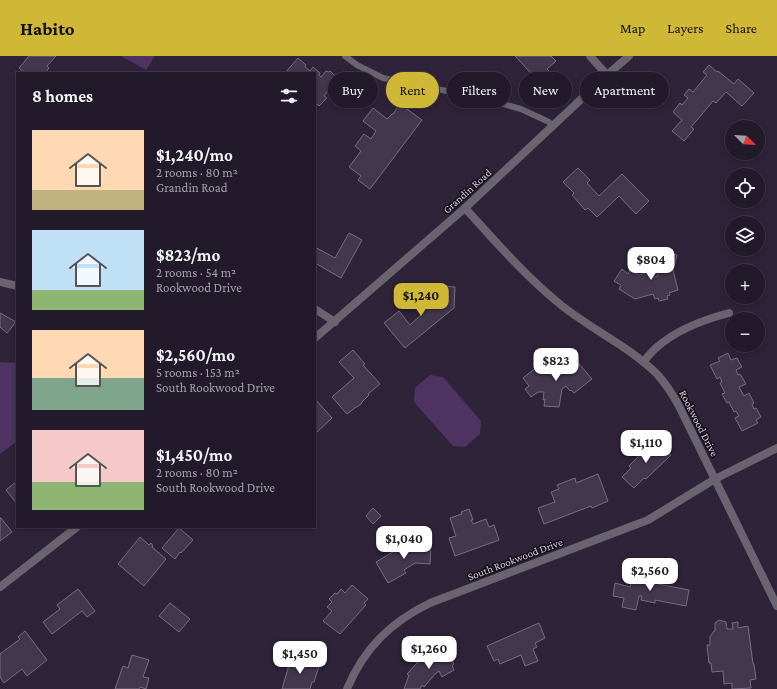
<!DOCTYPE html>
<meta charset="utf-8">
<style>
body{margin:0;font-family:"Crimson Pro",serif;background:#2a2333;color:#f1f3f6;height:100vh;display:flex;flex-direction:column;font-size:15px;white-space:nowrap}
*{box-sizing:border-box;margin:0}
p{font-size:13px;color:#a2a1a9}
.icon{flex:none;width:22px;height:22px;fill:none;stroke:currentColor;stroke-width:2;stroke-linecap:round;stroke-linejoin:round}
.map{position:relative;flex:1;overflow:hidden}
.side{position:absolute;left:16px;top:16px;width:300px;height:456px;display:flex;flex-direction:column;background:#221a2b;border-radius:0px;box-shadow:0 2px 6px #0003,0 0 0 1px #3f3847}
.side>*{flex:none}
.banner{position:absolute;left:328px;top:16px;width:380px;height:36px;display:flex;gap:8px}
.needle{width:26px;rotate:114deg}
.buttons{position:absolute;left:725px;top:64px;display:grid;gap:8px}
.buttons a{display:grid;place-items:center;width:40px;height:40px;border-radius:50%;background:#221a2b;box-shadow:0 2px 6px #0003,0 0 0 1px #3f3847;font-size:20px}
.price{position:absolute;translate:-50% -34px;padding:0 9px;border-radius:8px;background:#fff;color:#222;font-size:13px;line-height:26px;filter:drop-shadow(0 1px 2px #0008)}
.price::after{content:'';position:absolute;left:50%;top:24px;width:12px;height:9px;margin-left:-6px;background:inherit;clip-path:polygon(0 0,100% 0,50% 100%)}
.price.current{background:#d0b837;color:#111}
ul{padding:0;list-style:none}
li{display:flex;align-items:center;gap:12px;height:100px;padding:0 16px}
li span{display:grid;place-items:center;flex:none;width:112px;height:80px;border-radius:0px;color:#555}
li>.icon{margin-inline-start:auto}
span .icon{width:48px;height:48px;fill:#fffc;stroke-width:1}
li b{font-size:17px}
h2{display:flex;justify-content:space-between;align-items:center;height:48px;padding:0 16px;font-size:17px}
.tag{padding:0 14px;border-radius:18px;background:#221a2b;box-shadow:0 2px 6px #0003,0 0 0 1px #3f3847;font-size:14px;line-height:36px}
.tag.current{background:#d0b837;color:#111}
header{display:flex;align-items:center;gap:24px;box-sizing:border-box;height:56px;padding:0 20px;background:#d0b837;color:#111}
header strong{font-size:19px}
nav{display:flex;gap:22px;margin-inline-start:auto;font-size:14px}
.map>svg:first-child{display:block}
.green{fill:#4e3363}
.building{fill:#43374e;stroke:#796c86}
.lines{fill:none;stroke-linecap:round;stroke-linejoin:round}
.service{stroke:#6a6470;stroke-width:6}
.minor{stroke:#6a6470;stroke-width:8}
.tertiary{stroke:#6a6470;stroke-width:8}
.labels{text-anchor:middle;stroke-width:3;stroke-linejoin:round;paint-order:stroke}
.street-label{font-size:11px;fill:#d5cedc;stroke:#140f19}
</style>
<header>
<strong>Habito</strong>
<nav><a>Map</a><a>Layers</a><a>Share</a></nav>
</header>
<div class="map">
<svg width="777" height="633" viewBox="0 0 777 633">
<rect width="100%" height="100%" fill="#2e2339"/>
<g class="green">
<path d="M121,0H155L146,14Z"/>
<path d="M0,306L17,307V385L0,398Z"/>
<path d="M430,319L443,321L481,365L480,378L465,391L453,390L414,346L415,332Z"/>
</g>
<g class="building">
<path d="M29,0H56L47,10L49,12L45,17H25L19,12Z"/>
<path d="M515,0H551L556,5L547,13L552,18L541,28Z"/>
<path d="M298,2L306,9L305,11L310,15L313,11L320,17L319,19L321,21L326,15L329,16L330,15L336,21L335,22L337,24L324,40L327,42L319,50L315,46V17H285Z"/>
<path d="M709,9L717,16L718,15L734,28L738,23L754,37L742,50L726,36L716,47L713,45L691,71L694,73L684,85L672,75L682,64L673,56L680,47L682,49L688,42L684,39L689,33L693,36L707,19L703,16Z"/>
<path d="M400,48L422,64L370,133L358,124L361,120L349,111L361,95L355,90L364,78L371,83L376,75L363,65L373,52L387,63L392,58H393Z"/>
<path d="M578,112L590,124L587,127L599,140L622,118L649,145L636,158L619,140L597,161L588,152L585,154L572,139L574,137L563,126Z"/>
<path d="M349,177L362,184L341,222L315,207V191L335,202Z"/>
<path d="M663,195L677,199L673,214L678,234L669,237L670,239L667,240L668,243L659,245L658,242L655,243L653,238L635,243L619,233L621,229L614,225L622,213L628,218L630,214L639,219L648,216L651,222L658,220L657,215Z"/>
<path d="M443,230L455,231L454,252L405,292L384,267L399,255L410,269L422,258L411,244L422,235L435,252L441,247Z"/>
<path d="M0,257L16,266L7,277L0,271Z"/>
<path d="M353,294L365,308L363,309L380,328L368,338L369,339L361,347H362L357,351H356L347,358L332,341L354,322L339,306Z"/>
<path d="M728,297L731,304L737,302L739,306L742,311L736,314L738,319L740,318L746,328L739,331L744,340L749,337L754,347L752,348L754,353L756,352L761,361L756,364L758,367L742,375L735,362L739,360L736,355L734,356L729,346L727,347L722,338L725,337L720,327L722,326L720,321L717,323L710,309L720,305L718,302Z"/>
<path d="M575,303L592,323L574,337L571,334L570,335L566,330L562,333L559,351L544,350L545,343L543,344L544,336H538L531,341L525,333L529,330L523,322L537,311L538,313L542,310L543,311L545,310L552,318L555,315L559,320L566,312L565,311Z"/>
<path d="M315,343L332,362L315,378Z"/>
<path d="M655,383L671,399L646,423L644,422L634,432L622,421L631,412L629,410Z"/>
<path d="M598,418L608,445L592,452L591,450L544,468L538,452L555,446L551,436L559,433L557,429L575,422L576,427Z"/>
<path d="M17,425V448L6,434Z"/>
<path d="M373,452L381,460L373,468L366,460Z"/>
<path d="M469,453L473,464H471L473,468L486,463L489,471L494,469L499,484L455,500L449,482L456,480L450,462L462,458L461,456Z"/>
<path d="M0,462H1L12,476L0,485Z"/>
<path d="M179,472L193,484L181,497L180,496L175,503L162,492Z"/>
<path d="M140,481L149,489L151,487L153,490L152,491L166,503L144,530L118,508Z"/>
<path d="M411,487L431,488L430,508L415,507L404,514L406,517L388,527L376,506L406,488L407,490Z"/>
<path d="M647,518L660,520L658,528L689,534L686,550L655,544V547L641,544L642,540H639L636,554L622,551L624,542L613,540L615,527L630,531L633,520L646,523Z"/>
<path d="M352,529L368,543L364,547L366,549L340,578L323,565L332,555L327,551L332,546L329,543L335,537L337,538L341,533L345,537Z"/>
<path d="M78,533L95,555L87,561L82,555L52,578L43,566L60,553L57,549Z"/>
<path d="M170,547L190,563L179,576L159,560Z"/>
<path d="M719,564L726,566L727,573H733L732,567L738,566V572L748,570L753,608H754L756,623L750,624L751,632L732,633V627L724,628L723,615L712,616L711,607H709L707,589H710V581L714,575H715V567Z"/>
<path d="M539,567L545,582L535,587L537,591L533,593L538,605L525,610L521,599L500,608L498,603L494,605L487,590Z"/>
<path d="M25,575L47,604L27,620L22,613L4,627L0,621V598L20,583L18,581Z"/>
<path d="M441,592L443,596L446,594L454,608L452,610L454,614L442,621L439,615L436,617L424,631L422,629L420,633H404L409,619L407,618L417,607L431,600L430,599Z"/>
<path d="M132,599L149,604L143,621L149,622L146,633L140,631L139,633H115L123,610L128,612Z"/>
<path d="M291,602L319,610L314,626H312L310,633H282Z"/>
</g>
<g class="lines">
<path class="service" d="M345,0L357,9L383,22L486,43L521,53L549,66L552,70"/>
<g class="minor">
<path d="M590,0L607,19"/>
<path d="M465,152C496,186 526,221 561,249C592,274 629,290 657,318C666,328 673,339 679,350L777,550"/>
<path d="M0,226L17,230"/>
<path d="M315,253L335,266"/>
<path d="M643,306C647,302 651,296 656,292C676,274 702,264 729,257"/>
<path d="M347,633C364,592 391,566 430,547L648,464L715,423L777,392"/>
</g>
<g class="tertiary">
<path d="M315,282L465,152L607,19L629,0"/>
<path d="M0,531L77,471"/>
</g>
</g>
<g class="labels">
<g class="street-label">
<text transform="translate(467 135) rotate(-42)" y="4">Grandin Road</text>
<text transform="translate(699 367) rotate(63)" y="4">Rookwood Drive</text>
<text transform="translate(515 503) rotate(-21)" y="4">South Rookwood Drive</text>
</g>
</g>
</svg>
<div class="buttons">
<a><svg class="needle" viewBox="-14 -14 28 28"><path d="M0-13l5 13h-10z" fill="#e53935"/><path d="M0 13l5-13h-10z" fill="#a2a1a9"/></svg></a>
<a><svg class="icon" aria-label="locate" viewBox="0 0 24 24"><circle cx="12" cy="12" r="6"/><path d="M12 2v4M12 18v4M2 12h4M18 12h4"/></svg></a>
<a><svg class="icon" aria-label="layers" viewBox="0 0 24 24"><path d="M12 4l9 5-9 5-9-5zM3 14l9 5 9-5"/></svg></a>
<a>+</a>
<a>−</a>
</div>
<b class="price" style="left:651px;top:225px">$804</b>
<b class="price current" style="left:421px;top:261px">$1,240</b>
<b class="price" style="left:556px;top:326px">$823</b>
<b class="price" style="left:646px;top:408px">$1,110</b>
<b class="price" style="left:404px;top:504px">$1,040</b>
<b class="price" style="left:650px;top:536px">$2,560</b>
<b class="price" style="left:429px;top:614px">$1,260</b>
<b class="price" style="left:300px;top:619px">$1,450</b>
<div class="banner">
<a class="tag">Buy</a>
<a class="tag current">Rent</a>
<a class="tag">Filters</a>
<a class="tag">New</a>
<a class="tag">Apartment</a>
</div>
<section class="side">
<h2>8 homes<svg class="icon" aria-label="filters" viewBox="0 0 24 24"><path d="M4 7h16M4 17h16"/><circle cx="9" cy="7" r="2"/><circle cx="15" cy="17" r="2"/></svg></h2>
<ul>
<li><span style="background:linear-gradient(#ffd9b3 75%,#c2b280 0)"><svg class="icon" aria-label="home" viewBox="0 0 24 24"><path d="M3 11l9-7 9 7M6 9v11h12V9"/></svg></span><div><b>$1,240/mo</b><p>2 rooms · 80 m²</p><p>Grandin Road</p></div></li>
<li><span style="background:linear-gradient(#bfe0f5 75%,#8fb573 0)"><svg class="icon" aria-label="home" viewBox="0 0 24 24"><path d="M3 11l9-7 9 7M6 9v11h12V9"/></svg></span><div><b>$823/mo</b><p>2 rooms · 54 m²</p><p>Rookwood Drive</p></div></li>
<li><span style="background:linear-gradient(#ffd9b3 60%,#7fa58c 0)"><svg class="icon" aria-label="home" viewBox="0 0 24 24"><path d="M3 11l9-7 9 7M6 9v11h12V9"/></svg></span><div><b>$2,560/mo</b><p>5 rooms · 153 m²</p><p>South Rookwood Drive</p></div></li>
<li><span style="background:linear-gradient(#f6c9c9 65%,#8fb573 0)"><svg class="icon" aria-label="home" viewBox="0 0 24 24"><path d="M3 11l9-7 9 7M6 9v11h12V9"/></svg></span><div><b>$1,450/mo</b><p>2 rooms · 80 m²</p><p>South Rookwood Drive</p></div></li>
</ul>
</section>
</div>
